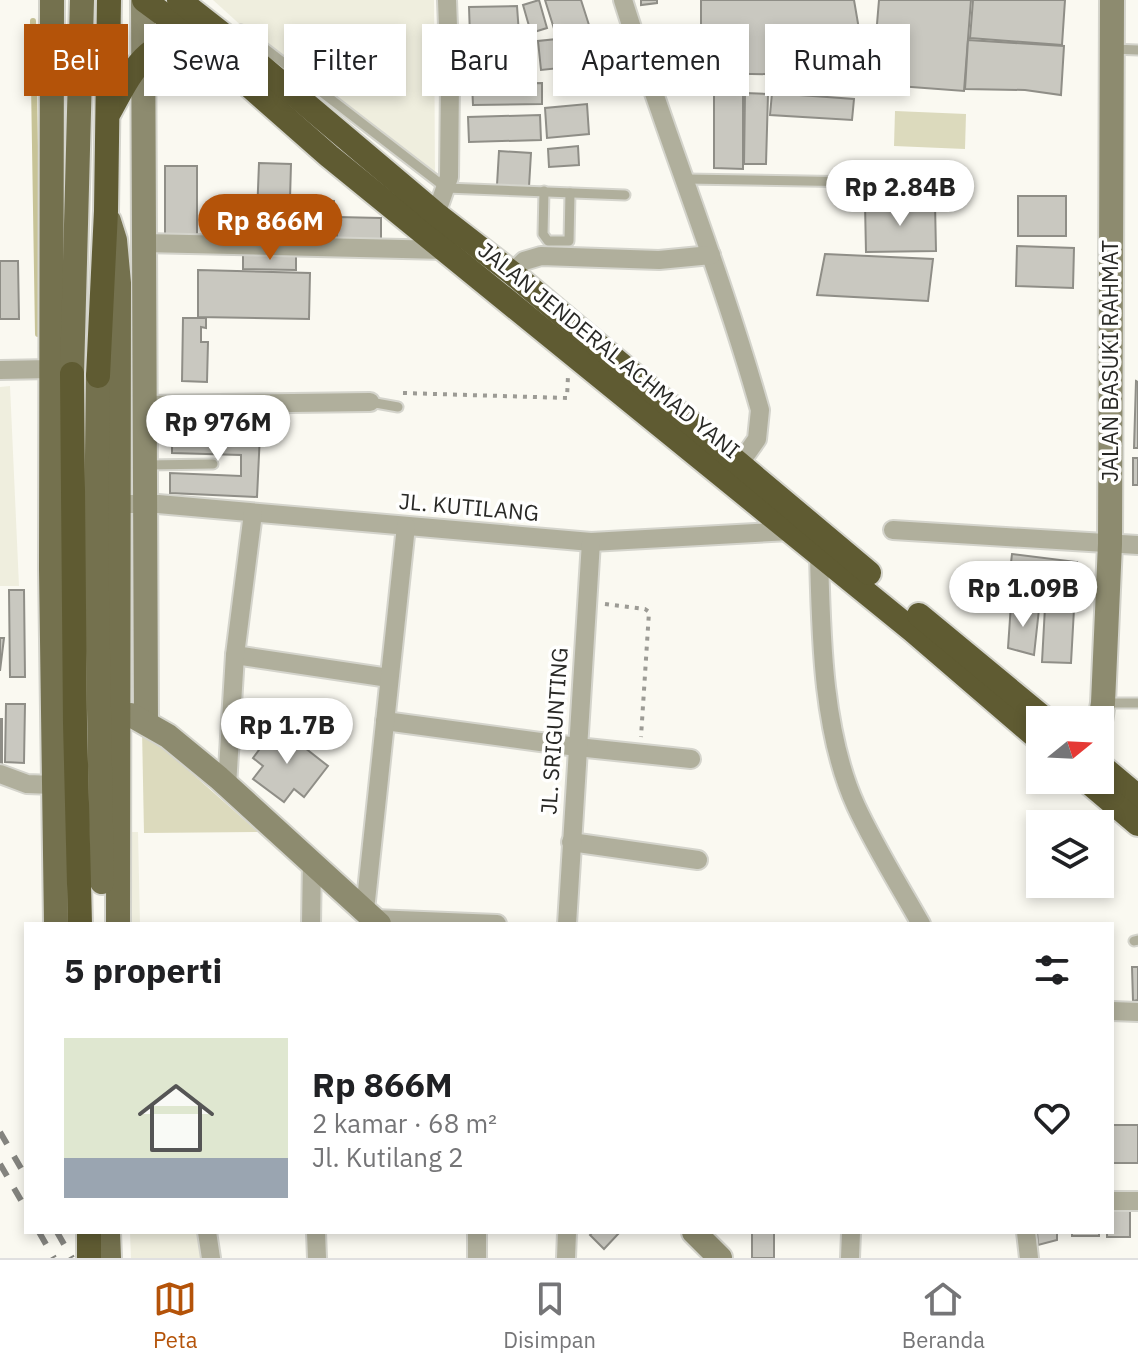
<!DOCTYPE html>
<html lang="id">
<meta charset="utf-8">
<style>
body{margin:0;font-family:"IBM Plex Sans",sans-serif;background:#f6f6f6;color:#202124;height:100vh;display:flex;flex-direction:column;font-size:30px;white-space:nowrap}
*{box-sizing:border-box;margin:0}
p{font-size:26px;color:#757577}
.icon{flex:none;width:44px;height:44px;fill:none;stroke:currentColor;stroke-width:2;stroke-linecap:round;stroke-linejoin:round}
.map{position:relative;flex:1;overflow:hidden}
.side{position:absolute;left:24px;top:922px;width:1090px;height:312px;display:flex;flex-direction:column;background:#fff;border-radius:0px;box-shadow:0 4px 12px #0003}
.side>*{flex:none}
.top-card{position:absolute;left:24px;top:24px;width:1090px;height:72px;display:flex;gap:16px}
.needle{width:52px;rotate:72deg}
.fabs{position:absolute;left:1026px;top:706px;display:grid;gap:16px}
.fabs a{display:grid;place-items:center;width:88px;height:88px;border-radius:0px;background:#fff;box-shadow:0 4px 12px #0003;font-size:40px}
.price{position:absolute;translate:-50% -68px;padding:0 18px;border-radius:28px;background:#fff;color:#222;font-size:26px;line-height:52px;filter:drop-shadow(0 2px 4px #0008)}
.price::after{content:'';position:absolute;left:50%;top:48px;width:24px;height:18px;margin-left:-12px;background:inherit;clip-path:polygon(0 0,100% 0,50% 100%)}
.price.on{background:#b45309;color:#fff}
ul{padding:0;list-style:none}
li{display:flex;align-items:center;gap:24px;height:200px;padding:0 40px}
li+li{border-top:2px solid #e0e0e0}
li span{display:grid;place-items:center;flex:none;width:224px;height:160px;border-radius:0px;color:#555}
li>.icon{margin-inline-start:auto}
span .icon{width:96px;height:96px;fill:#fffc;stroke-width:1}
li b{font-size:34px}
h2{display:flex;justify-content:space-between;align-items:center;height:96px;padding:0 40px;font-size:34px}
.chip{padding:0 28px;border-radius:0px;background:#fff;box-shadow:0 4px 12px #0003;font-size:28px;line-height:72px}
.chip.on{background:#b45309;color:#fff}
.dock{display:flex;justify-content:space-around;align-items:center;height:112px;border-top:2px solid #e0e0e0;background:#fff;font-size:22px;color:#757577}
.dock a{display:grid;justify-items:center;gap:4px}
.dock .on{color:#b45309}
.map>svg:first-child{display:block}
.built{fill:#efeede}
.green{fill:#dcdabd}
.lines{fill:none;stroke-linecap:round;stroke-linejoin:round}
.stream{stroke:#c7c397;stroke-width:6}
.building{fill:#c9c8c0;stroke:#8f8e87;stroke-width:2}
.lane-casing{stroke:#d4d4cc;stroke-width:13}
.street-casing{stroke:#d4d4cc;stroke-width:22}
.secondary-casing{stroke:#d4d4cc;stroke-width:28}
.primary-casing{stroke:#d4d4cc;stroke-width:28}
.highway-casing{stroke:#d4d4cc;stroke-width:28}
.path{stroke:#9c9b95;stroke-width:4;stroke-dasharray:4 6;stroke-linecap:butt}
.lane{stroke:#b0af9c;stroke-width:9}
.street{stroke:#b0af9c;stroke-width:18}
.secondary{stroke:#8d8b6f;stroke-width:24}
.primary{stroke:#74714e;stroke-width:24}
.highway{stroke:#5f5b32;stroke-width:24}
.rail{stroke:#84847f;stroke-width:6;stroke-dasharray:14 14;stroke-linecap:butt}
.labels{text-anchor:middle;stroke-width:7;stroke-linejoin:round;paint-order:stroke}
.street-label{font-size:22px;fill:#292926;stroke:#fffffe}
</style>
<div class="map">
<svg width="1138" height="1258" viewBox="0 0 1138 1258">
<rect width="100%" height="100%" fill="#faf9f1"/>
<g class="built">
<path d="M213,0H434L435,179L257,40Z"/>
<path d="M10,386L19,586H0V387Z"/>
<path d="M124,832H138L140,924H127Z"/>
<path d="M130,1232H200L204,1258H131Z"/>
</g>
<g class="green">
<path d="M895,111L966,114L965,149L894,146Z"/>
<path d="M894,164L966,168L964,203L892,200Z"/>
<path d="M142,729L258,832L144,833Z"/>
</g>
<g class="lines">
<path class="stream" d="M33,21L38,334"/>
</g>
<g class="building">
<path d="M539,0L547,28L531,33L523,5Z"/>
<path d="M545,0H581L589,25L556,35Z"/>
<path d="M641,0H657V3L641,5Z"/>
<path d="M701,0H854L867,76L701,73Z"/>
<path d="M879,0H971L964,91L872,84Z"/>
<path d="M973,0H1065L1062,45L970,38Z"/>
<path d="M517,6L519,34L470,36L469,7Z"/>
<path d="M605,34L608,63L541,70L538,41Z"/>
<path d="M968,40L1064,46L1061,95L1025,90L965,89Z"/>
<path d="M530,41L531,78L479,80L478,42Z"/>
<path d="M542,83V104L473,105L472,84Z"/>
<path d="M714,92L743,93V169L714,168Z"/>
<path d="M745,93L768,94L766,164H744Z"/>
<path d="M772,93L854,99L852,120L770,115Z"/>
<path d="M587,104L589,134L547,138L545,108Z"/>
<path d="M540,115L541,140L469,142L468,117Z"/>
<path d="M578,146L579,165L549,167L548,149Z"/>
<path d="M499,151L531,153L529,187L497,185Z"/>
<path d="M259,163L291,164L290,199L334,201L333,243L256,241Z"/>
<rect x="165" y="166" width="32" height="69"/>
<rect x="1018" y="196" width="48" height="40"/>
<path d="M935,203L936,251L866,252L865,204Z"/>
<path d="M337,217L381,218V244L337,243Z"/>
<path d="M1017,246L1074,248L1073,288L1016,286Z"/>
<path d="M243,254L296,255V270L243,269Z"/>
<path d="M825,254L933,259L928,301L817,295Z"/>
<path d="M0,261H18L19,319H0Z"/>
<path d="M198,270L310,273L309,319L198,317Z"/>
<path d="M183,318H206V328L201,327V342H208L207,382L182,381Z"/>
<path d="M1136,381L1138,382V448H1134Z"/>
<path d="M178,412V427L157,428V413Z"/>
<path d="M172,430L260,434L257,497L170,493V473L241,476V455L172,453Z"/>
<rect x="1133" y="458" width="5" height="27"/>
<path d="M1012,554L1077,562L1073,597L1008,589Z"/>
<path d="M9,590H24L25,677H10Z"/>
<path d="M1011,604L1039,609L1034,655L1008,648Z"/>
<path d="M1045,607L1074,609L1071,663L1042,662Z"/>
<path d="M0,638H4L0,671Z"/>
<path d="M6,704H25L24,763L5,762Z"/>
<rect x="0" y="719" width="2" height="44"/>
<path d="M277,726L328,766L304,797L294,789L284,802L253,779L263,766L253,758Z"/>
<path d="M1132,967H1138V1000L1133,1001Z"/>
<rect x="1112" y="1125" width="26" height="38"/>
<path d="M1112,1203H1130V1237H1107V1232H1112Z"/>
<path d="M593,1232H620L604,1249L590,1235Z"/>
<rect x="752" y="1232" width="22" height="26"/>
<path d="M1037,1232H1057V1240L1038,1245Z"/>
<rect x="1072" y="1232" width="27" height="4"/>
</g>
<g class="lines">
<g class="lane-casing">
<g id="lane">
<path d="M231,39L241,30L446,188L625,195"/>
<path d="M1113,49L1138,50"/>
<path d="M686,179L864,182"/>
<path d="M544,191L543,234L548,241H569L570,193"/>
<path d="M370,402L398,407"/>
<path d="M147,465L213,464"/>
<path d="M1103,703H1138"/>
<path d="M1134,941L1138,940"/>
</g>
</g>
<g class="street-casing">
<g id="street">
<path d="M623,0C666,137 721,271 760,410L757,439L740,463"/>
<path d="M436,214L449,177L450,80L447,0"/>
<path d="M144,243L445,250"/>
<path d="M512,273L524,261L541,256L659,260L711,255"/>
<path d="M0,370L51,369"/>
<path d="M144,405L370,402"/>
<path d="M119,504H158L591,542L790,531"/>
<path d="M893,530L1138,545"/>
<path d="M819,554C821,634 822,732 856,806C875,847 899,885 921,924"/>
<path d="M235,655L389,678"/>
<path d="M385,721L577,747L691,759"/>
<path d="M0,774L27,784L54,785"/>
<path d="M227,786L235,655L253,513"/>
<path d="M571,842L698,860"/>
<path d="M365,910L406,526"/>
<path d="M374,919L497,924"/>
<path d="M311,924L312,860"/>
<path d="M567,924L591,542"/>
<path d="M1112,1011L1138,1012"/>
<path d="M1112,1201H1138"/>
<path d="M207,1232L211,1258"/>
<path d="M316,1232L317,1258"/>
<path d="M1026,1232L1029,1258"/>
<path d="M477,1258V1232"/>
<path d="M566,1258L567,1232"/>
<path d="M850,1258L851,1232"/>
</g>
</g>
<g class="secondary-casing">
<g id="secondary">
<path d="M143,0L146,722"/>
<path d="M131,715L168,736L219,778L379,924"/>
<path d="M1100,721L1103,703L1110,544L1112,0"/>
<path d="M694,1232L720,1258"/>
</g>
</g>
<g class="primary-casing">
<g id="primary">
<path d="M52,0L51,569L56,924"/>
<path d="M109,221L115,240L119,283L118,924"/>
<path d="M72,374L82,0"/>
<path d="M98,376L96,535L102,882"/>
<path d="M108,1232L109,1258"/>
</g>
</g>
<g class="highway-casing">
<g id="highway">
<path d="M144,0L194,37L329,156L912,630L1040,740"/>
<path d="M179,0L230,40L436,214L512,273L869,573"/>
<path d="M110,111C130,74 155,21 205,52"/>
<path d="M72,374L75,723L80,924"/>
<path d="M98,376L106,211L109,0"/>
<path d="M919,615L1046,720"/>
<path d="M1100,765L1138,797"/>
<path d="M1086,780L1138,824"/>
<path d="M89,1232V1258"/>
</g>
</g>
<g class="path">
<path d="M403,393L567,398L568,376"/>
<path d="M605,604L645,609L649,612L641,737"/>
</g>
<use href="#lane" class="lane"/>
<use href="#street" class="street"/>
<use href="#secondary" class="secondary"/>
<use href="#primary" class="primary"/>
<use href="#highway" class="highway"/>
<g class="rail">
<path d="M0,1132L26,1177"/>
<path d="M0,1164L26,1209"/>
<path d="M39,1232L54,1258"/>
<path d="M57,1232L72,1258"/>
</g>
</g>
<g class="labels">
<g class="street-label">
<text transform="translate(609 350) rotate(39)" y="8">JALAN JENDERAL ACHMAD YANI</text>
<text transform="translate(1110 361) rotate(-90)" y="8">JALAN BASUKI RAHMAT</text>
<text transform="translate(469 507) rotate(5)" y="8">JL. KUTILANG</text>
<text transform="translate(554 731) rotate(-86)" y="8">JL. SRIGUNTING</text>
</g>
</g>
</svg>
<div class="fabs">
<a><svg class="needle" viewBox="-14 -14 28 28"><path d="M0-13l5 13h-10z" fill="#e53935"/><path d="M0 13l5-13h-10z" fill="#757577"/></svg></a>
<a><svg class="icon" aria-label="layers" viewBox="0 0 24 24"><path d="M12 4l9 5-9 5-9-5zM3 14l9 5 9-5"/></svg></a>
</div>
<b class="price" style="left:900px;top:228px">Rp 2.84B</b>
<b class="price on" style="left:270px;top:262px">Rp 866M</b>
<b class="price" style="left:218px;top:463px">Rp 976M</b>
<b class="price" style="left:1023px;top:629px">Rp 1.09B</b>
<b class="price" style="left:287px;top:766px">Rp 1.7B</b>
<div class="top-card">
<a class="chip on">Beli</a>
<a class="chip">Sewa</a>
<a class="chip">Filter</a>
<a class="chip">Baru</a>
<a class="chip">Apartemen</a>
<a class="chip">Rumah</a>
</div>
<section class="side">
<h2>5 properti<svg class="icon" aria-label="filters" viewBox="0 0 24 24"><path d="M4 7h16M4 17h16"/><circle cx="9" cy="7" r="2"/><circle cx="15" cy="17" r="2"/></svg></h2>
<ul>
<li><span style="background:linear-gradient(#dfe7d0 75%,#9aa5b1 0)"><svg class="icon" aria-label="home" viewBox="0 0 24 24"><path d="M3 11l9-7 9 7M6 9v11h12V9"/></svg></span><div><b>Rp 866M</b><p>2 kamar · 68 m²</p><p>Jl. Kutilang 2</p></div><svg class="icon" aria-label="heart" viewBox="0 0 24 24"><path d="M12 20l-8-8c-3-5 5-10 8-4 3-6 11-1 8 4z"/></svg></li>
</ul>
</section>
</div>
<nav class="dock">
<a class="on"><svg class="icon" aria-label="map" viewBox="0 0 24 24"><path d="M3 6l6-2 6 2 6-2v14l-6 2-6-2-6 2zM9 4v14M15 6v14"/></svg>Peta</a>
<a><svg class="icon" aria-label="saved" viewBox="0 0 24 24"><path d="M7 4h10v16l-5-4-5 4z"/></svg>Disimpan</a>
<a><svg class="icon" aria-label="home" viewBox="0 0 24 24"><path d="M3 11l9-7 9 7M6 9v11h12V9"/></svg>Beranda</a>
</nav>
